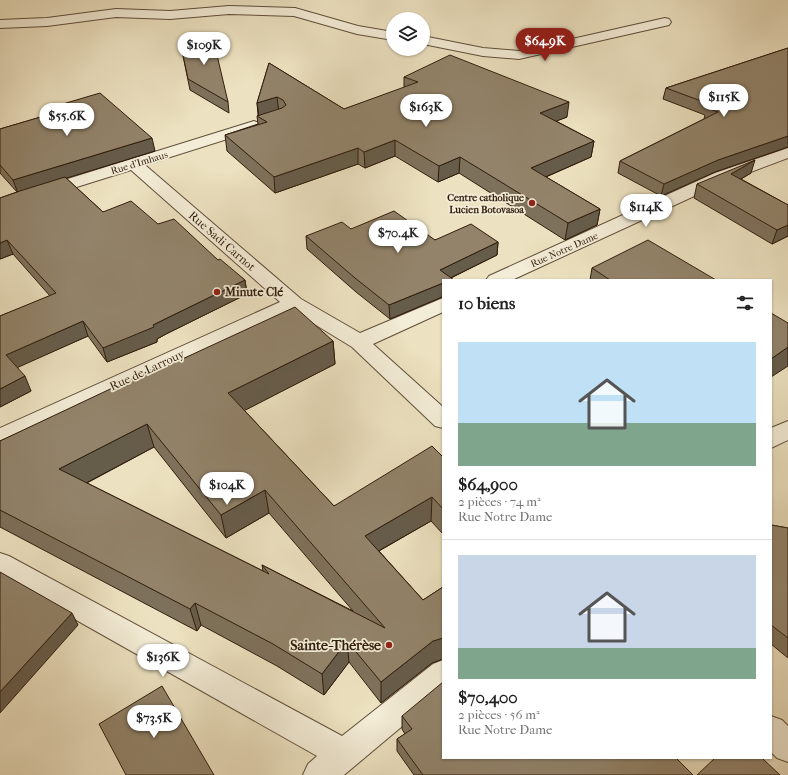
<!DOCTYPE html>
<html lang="fr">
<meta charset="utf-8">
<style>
body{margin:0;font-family:"IM FELL French Canon",serif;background:#f2f2f2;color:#222;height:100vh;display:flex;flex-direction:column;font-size:15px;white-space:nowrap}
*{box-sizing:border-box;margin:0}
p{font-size:13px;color:#767676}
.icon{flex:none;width:22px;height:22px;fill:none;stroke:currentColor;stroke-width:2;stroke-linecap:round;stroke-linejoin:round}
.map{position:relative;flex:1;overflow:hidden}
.drawer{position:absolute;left:442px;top:279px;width:330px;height:480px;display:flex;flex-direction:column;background:#fff;border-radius:0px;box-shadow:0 1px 3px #0004}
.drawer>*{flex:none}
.fabs{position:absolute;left:386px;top:12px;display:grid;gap:8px}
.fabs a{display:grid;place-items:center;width:44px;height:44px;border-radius:50%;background:#fff;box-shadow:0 1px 3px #0004;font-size:20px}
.price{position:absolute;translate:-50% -34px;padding:0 9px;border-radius:14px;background:#fff;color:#222;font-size:13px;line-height:26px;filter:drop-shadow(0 1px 2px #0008)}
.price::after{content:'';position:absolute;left:50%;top:24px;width:12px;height:9px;margin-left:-6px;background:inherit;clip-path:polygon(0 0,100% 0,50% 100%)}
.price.selected{background:#8f2418;color:#fff}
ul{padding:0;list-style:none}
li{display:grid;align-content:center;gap:8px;height:212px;padding:0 16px}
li+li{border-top:1px solid #e0e0e0}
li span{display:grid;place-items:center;height:124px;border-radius:0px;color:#555}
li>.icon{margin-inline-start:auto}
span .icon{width:72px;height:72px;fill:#fffc;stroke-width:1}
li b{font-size:17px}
h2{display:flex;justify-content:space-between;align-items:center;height:48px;padding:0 16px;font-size:17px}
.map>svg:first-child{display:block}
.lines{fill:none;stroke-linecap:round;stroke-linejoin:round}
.street-casing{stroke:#604e3a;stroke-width:2}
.street{fill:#f3ecd6;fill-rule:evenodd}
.wall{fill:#7e715b;stroke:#311d0d;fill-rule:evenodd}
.shaded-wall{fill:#665c4a;stroke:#311d0d}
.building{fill:#92836a;stroke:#311d0d;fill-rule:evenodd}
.poi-dot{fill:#8f2418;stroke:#f3ecd6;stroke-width:1.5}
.labels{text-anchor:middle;stroke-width:3.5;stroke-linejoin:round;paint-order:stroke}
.far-street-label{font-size:10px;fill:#311d0d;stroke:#f3ecd6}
.far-poi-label{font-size:10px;font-weight:bold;fill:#311d0d;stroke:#f3ecd6;text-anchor:end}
.street-label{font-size:12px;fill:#311d0d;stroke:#f3ecd6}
.poi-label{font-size:12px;font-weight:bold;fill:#311d0d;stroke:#f3ecd6;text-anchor:start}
.near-poi-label{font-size:14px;font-weight:bold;fill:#311d0d;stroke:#f3ecd6;text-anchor:end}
</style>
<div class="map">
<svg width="788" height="775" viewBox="0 0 788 775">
<rect width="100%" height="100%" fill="#ece1c0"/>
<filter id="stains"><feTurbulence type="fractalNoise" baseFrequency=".005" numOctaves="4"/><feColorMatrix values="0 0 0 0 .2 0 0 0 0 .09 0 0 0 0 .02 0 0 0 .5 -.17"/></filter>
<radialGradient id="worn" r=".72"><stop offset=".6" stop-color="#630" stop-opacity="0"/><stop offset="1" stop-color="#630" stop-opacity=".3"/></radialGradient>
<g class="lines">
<g class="street-casing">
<g id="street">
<path d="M229,6L295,8L358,26L393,32V40L357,34L294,16L229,14L170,19L116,17L47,26L0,28V20L47,18L116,9L170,11Z"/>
<path d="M665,18L669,19L671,22L669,25L519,59L483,56L423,44V36L483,48L519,51Z"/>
<path d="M254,121L259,123L262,126L259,129L145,165L301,299L360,333L443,298V312L373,344L443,407V428L435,426L352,347L293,311L0,447V428L280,302L131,170L0,211V200Z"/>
<path d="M788,148V158L727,181L512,280H486L489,276L715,173Z"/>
<path d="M788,421V440L771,448V428Z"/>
<path d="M0,553L9,556L342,736L433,664L443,660V692L344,775H303L308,764L317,756L0,577Z"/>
<path d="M771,716L782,720L788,726V762L777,758L771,752Z"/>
</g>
</g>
<use href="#street" class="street"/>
</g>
<g class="wall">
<path d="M180,41L228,102L229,113L190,90Z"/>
<path d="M788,48V147L715,172L661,196L618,173L620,161L704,119L705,115L663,99L666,88Z"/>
<path d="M269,63L344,109L404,88V77L567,117L556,121L594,141L591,157L546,177L600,209L597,225L565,240L459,173L438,182L395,156L365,168L358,164L275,193L227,151L225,135L258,124L257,116L258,115L257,103Z"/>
<path d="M56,106L155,151L66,178L103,212L158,224L218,260L245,280L247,294L166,334L157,339V342L107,362L88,336L17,367L31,391L0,407V316L50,296L13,254L0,259V198L17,192L0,173V129L58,112Z"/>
<path d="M751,173L741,179L788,205V236L772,244L694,198L697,184Z"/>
<path d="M351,229L435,240L498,242L497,255L451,278L443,280V297H442L390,319L356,292L307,249L306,236Z"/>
<path d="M592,268L716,280H590Z"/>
<path d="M333,341L335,364L244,410L334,506L443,457V534L431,521L379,551L423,600L443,587V659L432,663L381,703L349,662L324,695L277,666L201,625L197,631L0,527V441L178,361ZM154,447L226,538L269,513L353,611L262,565L263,571L87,483Z"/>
<path d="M771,525L788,528V658L771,644Z"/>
<path d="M402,716L443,758L693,775H414L397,751V739L405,734L402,729Z"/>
</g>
<g class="shaded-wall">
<path d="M277,97L279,113L259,116L257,103Z"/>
<path d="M569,102L567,117L538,128L540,113Z"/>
<path d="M788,136V147L715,172L661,196L664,184L718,160Z"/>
<path d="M152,138L155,151L18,193L13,180Z"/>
<path d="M395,140V156L365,168L364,152Z"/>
<path d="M594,141L591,157L529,184L531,168Z"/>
<path d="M358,148V164L275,193L274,177Z"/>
<path d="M460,157L459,173L438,182L439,166Z"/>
<path d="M755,160L751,173L727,187L731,174Z"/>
<path d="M600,209L597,225L565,240L568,223Z"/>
<path d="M788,225V236L772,244L777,230Z"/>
<path d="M7,240L13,254L0,259V243Z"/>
<path d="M498,242L497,255L446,280L440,270Z"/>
<path d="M245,280L247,294L166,334L157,339V342L107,362L103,348L153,325Z"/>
<path d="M443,283L442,297L390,319L389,305Z"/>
<path d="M83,321L88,336L12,370L6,355Z"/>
<path d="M333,341L335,364L232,417L228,393Z"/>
<path d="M788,347V366L771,377V359Z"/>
<path d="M25,376L31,391L0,407V389Z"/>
<path d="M147,424L154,447L69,492L59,469Z"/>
<path d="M265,490L269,513L226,538L221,515Z"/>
<path d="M432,497L431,521L366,558L365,536Z"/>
<path d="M195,603L201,625L197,631L190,609Z"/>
<path d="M72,613L78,625L0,713V692Z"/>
<path d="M443,638V659L432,663L381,703V682L433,641Z"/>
<path d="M347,641L349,662L324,695L322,674Z"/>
</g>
<g class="building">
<path d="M213,38L228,102L188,79L180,41Z"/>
<path d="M788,48V136L718,160L664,184L620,161L718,112L707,108L712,105L666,88Z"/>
<path d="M450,55L569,102L540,113L594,141L531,168L600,209L568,223L460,157L439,166L395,140L364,152L358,148L274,177L225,135L267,122L257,116L282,108L286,105L283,100L277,97L257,103L269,63L344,109L418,82L404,77Z"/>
<path d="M100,93L152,138L13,180L0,165V129L61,111L56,106Z"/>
<path d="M755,160L731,174L788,205V225L777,230L697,184Z"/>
<path d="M65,177L103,212L131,201L158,224L174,219L218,260L220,259L245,280L163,320L153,325L154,327L103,348L83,321L6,355L25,376L0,389V316L56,293L7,240L0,243V198L23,190Z"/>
<path d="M394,211L435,240L471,224L498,242L440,270L454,280H443V283L389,305L355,278L306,236L342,222L351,229Z"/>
<path d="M648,240L716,280H610L592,268Z"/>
<path d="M295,307L333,341L228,393L334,506L432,446L443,457V509L432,497L365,536L423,600L443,587V638L433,641L381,682L347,641L322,674L273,644L195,603L190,609L0,510V441L176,358L178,361ZM147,424L221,515L265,490L385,628L262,565L269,574L59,469Z"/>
<path d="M771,313L788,323V347L771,359Z"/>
<path d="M771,525L788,528V638L771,625Z"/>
<path d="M0,572L72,613L0,692Z"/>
<path d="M443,682V758H676L693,775H423L397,739L412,729L402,716Z"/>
<path d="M162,686L214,775H126L99,724Z"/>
<path d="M715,758H762L780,775H697Z"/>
</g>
<g class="poi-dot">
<circle cx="532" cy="203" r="4"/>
<circle cx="217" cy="292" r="4"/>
<circle cx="389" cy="645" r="4"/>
</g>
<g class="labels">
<g class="far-street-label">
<text transform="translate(139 162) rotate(-17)" y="4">Rue d'Imhaus</text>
<text transform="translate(564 249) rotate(-24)" y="4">Rue Notre Dame</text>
</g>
<g class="far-poi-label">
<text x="524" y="201">Centre catholique<tspan x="524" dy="12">Lucien Botovasoa</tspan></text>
</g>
<g class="street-label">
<text transform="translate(222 241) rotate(41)" y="4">Rue Sadi Carnot</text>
<text transform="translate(147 370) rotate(-25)" y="4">Rue de Larrouy</text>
</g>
<g class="poi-label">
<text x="225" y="296">Minute Clé</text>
</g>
<g class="near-poi-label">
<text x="381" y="650">Sainte-Thérèse</text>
</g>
</g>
<rect width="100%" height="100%" filter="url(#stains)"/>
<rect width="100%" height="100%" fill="url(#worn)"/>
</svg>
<div class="fabs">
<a><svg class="icon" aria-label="layers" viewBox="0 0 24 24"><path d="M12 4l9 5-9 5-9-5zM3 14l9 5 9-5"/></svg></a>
</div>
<b class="price selected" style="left:545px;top:62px">$64.9K</b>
<b class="price" style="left:204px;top:66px">$109K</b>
<b class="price" style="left:724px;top:118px">$115K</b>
<b class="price" style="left:426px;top:128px">$163K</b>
<b class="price" style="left:67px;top:137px">$55.6K</b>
<b class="price" style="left:646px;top:228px">$114K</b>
<b class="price" style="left:398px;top:254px">$70.4K</b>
<b class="price" style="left:227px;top:506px">$104K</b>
<b class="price" style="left:163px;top:678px">$136K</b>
<b class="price" style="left:154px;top:739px">$73.5K</b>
<section class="drawer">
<h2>10 biens<svg class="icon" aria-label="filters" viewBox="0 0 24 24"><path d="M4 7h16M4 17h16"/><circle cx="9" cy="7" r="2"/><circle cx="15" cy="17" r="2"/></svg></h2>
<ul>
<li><span style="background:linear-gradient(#bfe0f5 65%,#7fa58c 0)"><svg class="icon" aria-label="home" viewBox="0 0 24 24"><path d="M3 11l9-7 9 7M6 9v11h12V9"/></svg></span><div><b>$64,900</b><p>2 pièces · 74 m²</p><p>Rue Notre Dame</p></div></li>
<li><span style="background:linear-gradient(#c9d6e8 75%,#7fa58c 0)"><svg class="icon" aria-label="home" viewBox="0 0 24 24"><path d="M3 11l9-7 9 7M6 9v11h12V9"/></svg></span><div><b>$70,400</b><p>2 pièces · 56 m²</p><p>Rue Notre Dame</p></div></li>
</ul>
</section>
</div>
